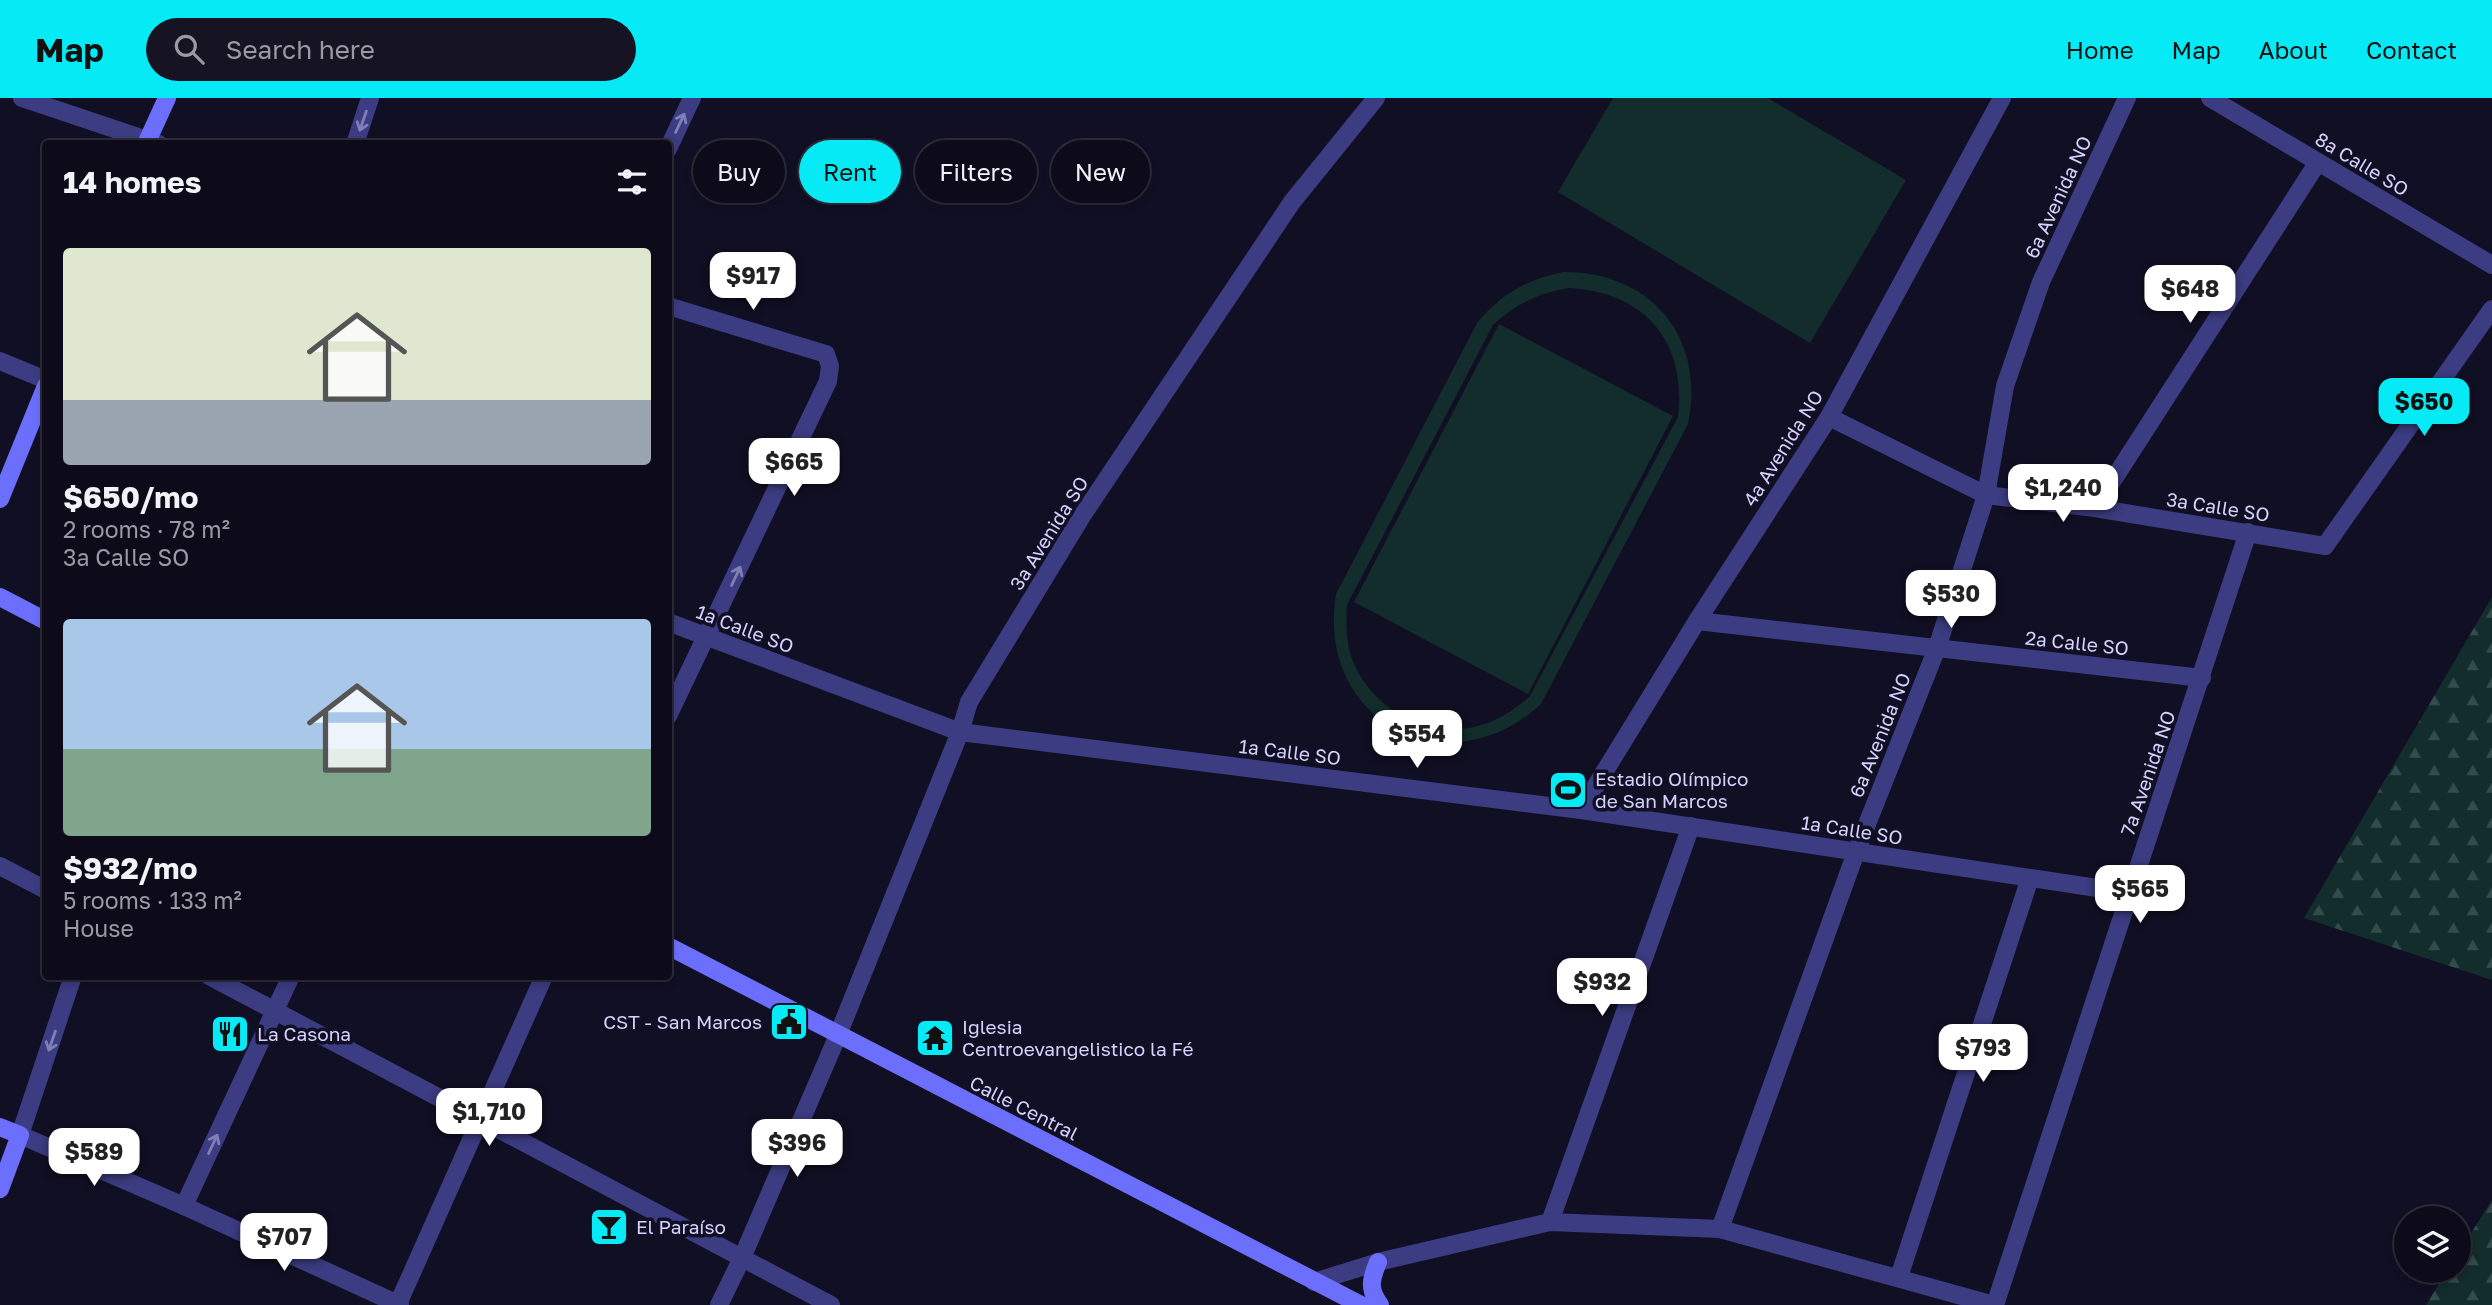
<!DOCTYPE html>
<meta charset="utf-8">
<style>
body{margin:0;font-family:"Golos Text",sans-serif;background:#161423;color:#f1f3f6;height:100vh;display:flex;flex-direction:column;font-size:26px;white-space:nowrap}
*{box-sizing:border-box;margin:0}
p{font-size:23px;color:#9a9ba2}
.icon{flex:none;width:38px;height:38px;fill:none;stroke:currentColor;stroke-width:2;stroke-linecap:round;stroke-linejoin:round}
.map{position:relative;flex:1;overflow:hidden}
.sheet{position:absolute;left:42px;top:42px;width:630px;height:840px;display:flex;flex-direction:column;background:#0d0b1a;border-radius:7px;box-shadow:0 4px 10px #0003,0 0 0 2px #2d2b39}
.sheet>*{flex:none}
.top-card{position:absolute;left:693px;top:42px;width:665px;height:63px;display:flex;gap:14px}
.controls{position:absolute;left:2394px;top:1108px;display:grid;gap:14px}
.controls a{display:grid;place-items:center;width:77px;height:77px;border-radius:50%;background:#0d0b1a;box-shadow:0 4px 10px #0003,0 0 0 2px #2d2b39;font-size:35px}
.price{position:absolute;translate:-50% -60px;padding:0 16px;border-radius:14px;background:#fff;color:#222;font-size:23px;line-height:46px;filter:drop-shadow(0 2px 4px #0008)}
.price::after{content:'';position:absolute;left:50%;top:42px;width:21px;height:16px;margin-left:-10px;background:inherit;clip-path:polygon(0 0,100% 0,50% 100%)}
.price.on{background:#06eaf6;color:#111}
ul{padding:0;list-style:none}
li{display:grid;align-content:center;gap:14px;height:371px;padding:0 21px}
li span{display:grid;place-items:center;height:217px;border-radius:7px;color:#555}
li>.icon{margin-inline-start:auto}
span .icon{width:126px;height:126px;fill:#fffc;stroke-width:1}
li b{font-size:30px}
h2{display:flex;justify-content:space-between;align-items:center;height:84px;padding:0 21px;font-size:30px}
.chip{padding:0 24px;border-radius:32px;background:#0d0b1a;box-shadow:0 4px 10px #0003,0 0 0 2px #2d2b39;font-size:24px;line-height:63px}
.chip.on{background:#06eaf6;color:#111}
header{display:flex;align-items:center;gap:42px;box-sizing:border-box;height:98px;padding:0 35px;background:#06eaf6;color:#111}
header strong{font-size:33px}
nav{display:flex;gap:38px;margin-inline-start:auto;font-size:24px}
.search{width:490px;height:63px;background:#161423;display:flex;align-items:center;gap:18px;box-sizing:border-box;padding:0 24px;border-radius:38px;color:#9a9ba2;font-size:26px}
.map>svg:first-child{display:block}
.forest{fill:url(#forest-firs)}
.pitch{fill:#122d2b;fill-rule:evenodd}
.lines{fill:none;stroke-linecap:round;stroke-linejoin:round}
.street{stroke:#3b3c81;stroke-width:18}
.secondary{stroke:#6c6ffb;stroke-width:18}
.oneway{stroke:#8080b9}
.labels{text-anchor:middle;stroke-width:7;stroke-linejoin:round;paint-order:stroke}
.street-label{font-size:19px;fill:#d5d2fe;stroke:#110f23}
.poi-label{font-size:19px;fill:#d5d2fe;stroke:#110f23;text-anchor:start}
</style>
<header>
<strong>Map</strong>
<div class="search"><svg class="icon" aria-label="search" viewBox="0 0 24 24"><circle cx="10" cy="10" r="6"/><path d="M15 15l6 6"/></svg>Search here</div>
<nav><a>Home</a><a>Map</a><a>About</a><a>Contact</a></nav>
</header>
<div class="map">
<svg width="2492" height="1207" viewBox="0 0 2492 1207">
<defs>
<pattern id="forest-firs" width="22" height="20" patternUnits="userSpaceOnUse" patternTransform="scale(1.75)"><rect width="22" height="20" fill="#122d2b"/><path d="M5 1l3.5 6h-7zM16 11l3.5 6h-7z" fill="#344b4b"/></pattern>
</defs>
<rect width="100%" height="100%" fill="#110f23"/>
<g class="forest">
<path d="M2492,499V882L2304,820Z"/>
<path d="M2492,1102V1207H2426L2447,1173L2459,1172V1154Z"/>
</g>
<g class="pitch">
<path d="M1613,0H1768L1906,82L1810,245L1558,94Z"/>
<path d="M1564,174C1652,174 1706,240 1688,326L1541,606C1447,693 1315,622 1336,496L1477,225C1501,196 1527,181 1564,174ZM1569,190C1645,194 1687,244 1678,319L1530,598C1513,613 1496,624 1474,629C1420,641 1361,603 1349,550C1346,535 1346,521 1347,507L1493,227C1516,206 1538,195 1569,190Z"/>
<path d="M1499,226L1673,318L1528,596L1354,504Z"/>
</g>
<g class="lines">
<g class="street">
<path d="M22,0L159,46"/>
<path d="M2210,0L2492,167"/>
<path d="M355,46L370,0"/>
<path d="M668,51L692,0"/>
<path d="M668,208L826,256L830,268L828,283L668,618"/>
<path d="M0,263L46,282"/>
<path d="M1829,319L1986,397L2095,410L2325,448L2492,211"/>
<path d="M2095,410L2318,64"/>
<path d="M1697,523L2202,580"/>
<path d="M668,524L960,634L1581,712L2130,795"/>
<path d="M1581,712L1697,523L1829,319L2002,0"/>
<path d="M0,768L46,792"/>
<path d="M73,878L20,1037L184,1108L400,1207"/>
<path d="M209,878L831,1207"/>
<path d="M184,1108L291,878"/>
<path d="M1550,1124L1691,728"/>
<path d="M1720,1131L1856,754L1937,550L1986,397L2005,288L2041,184L2127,0"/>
<path d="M1899,1179L2030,780"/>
<path d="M1314,1184L1378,1164L1550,1124L1720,1131L1994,1207"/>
<path d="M398,1206L544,878"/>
<path d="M719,1207L742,1160L838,937L960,634L969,604L1082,418L1292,104L1376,0"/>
<path d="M1995,1207L2248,434"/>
</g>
<g class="secondary">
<path d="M146,46L167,0"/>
<path d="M0,401L46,288"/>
<path d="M0,499L46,523"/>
<path d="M668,848L1361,1207"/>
<path d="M0,1029L20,1037L0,1091"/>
<path d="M1378,1164C1371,1181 1368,1191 1380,1207"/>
</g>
</g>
<defs><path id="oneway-shaft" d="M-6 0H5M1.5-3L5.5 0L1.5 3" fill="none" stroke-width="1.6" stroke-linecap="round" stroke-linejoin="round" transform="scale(1.75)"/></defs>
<g class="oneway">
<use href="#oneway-shaft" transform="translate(363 23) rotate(109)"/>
<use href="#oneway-shaft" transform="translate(680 25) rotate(-65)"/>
<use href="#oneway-shaft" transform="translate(736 478) rotate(-65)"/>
<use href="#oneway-shaft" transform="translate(52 943) rotate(109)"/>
<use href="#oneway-shaft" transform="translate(213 1046) rotate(-65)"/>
</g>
<defs>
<g id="stadium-square" transform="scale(2.0125)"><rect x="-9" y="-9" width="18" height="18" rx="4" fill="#06eaf6" stroke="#110f23"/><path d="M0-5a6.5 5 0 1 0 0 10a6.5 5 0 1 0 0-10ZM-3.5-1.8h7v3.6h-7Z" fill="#111"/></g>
<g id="civic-square" transform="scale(2.0125)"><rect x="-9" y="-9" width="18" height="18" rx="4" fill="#06eaf6" stroke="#110f23"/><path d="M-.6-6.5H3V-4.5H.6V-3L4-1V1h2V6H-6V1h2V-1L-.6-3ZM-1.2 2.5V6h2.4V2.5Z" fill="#111"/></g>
<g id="restaurant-square" transform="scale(2.0125)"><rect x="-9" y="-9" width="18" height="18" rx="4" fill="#06eaf6" stroke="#110f23"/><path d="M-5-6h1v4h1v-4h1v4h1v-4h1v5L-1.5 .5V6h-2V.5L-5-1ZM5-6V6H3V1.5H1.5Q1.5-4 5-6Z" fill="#111"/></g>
<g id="temple-square" transform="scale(2.0125)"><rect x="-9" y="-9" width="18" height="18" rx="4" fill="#06eaf6" stroke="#110f23"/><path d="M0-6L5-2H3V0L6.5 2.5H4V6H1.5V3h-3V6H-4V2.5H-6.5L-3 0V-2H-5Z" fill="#111"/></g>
<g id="bar-square" transform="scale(2.0125)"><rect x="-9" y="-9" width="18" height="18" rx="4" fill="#06eaf6" stroke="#110f23"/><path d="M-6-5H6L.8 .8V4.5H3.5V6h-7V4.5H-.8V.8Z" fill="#111"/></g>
</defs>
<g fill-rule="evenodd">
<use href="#stadium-square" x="1568" y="692"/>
<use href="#civic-square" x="789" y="924"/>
<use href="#restaurant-square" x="230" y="936"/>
<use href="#temple-square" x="935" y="940"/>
<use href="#bar-square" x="609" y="1129"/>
</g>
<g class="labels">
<g class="street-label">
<text transform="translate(2362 66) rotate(31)" y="7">8a Calle SO</text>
<text transform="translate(2058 99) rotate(-65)" y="7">6a Avenida NO</text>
<text transform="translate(1783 350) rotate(-58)" y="7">4a Avenida NO</text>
<text transform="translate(2218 409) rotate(9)" y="7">3a Calle SO</text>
<text transform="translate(1049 435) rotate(-58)" y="7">3a Avenida SO</text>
<text transform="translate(745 531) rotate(21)" y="7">1a Calle SO</text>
<text transform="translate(2077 545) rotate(6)" y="7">2a Calle SO</text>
<text transform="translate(1880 637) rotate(-68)" y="7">6a Avenida NO</text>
<text transform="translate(1290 654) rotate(7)" y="7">1a Calle SO</text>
<text transform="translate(2148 675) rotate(-71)" y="7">7a Avenida NO</text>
<text transform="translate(1852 732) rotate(9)" y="7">1a Calle SO</text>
<text transform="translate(1024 1010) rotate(27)" y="7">Calle Central</text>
</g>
<g class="poi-label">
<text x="1595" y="688">Estadio Olímpico<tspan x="1595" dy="22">de San Marcos</tspan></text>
<text x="762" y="931" text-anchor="end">CST - San Marcos</text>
<text x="962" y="936">Iglesia<tspan x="962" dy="22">Centroevangelistico la Fé</tspan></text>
<text x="257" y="943">La Casona</text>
<text x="636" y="1136">El Paraíso</text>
</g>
</g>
</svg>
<div class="controls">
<a><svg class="icon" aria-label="layers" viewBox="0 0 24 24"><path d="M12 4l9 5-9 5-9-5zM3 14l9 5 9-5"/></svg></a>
</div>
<b class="price" style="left:753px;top:214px">$917</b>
<b class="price" style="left:2190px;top:227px">$648</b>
<b class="price on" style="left:2424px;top:340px">$650</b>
<b class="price" style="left:794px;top:400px">$665</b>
<b class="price" style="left:2063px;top:426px">$1,240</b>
<b class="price" style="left:1951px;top:532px">$530</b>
<b class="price" style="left:1417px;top:672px">$554</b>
<b class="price" style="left:2140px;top:827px">$565</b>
<b class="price" style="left:1602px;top:920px">$932</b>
<b class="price" style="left:1983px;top:986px">$793</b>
<b class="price" style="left:489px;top:1050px">$1,710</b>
<b class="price" style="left:797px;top:1081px">$396</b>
<b class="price" style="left:94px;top:1090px">$589</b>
<b class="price" style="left:284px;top:1175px">$707</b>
<div class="top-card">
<a class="chip">Buy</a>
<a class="chip on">Rent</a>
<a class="chip">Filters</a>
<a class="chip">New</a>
</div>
<section class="sheet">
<h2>14 homes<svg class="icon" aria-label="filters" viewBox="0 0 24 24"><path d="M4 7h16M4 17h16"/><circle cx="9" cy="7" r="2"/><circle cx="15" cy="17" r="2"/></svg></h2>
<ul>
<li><span style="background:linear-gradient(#dfe7d0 70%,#9aa5b1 0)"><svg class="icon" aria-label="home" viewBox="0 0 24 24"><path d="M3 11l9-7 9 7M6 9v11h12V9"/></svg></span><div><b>$650/mo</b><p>2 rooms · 78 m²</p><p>3a Calle SO</p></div></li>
<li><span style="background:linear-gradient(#a9c7e8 60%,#7fa58c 0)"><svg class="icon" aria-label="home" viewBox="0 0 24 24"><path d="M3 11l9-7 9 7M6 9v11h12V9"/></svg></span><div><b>$932/mo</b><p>5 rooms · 133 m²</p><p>House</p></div></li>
</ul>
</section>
</div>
